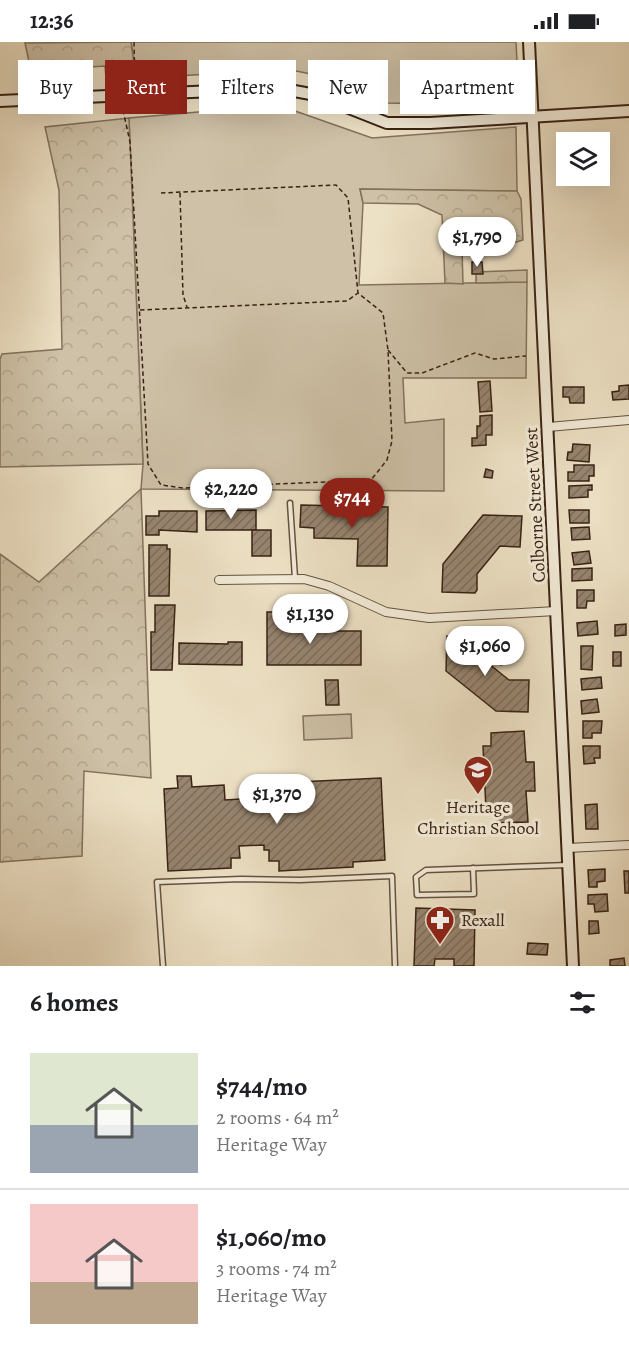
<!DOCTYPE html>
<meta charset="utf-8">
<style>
body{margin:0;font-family:Alegreya,serif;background:#f6f6f6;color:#202124;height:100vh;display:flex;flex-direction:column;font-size:22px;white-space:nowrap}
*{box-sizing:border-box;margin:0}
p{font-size:20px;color:#757577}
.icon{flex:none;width:33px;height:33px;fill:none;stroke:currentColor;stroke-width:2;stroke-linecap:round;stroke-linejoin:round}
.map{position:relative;height:924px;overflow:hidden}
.details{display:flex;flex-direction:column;background:#fff;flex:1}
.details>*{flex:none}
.hud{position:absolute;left:18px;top:18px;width:594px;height:54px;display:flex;gap:12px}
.fabs{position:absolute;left:556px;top:90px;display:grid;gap:12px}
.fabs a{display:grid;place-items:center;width:54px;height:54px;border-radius:0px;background:#fff;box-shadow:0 6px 24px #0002;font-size:30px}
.price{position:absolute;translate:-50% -51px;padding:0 14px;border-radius:21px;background:#fff;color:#222;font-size:20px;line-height:39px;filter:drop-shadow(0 2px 3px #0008)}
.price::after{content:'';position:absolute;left:50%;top:36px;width:18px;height:14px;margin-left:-9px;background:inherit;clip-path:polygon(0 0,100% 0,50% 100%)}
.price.current{background:#8f2418;color:#fff}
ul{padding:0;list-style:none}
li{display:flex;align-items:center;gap:18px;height:150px;padding:0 30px}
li+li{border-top:2px solid #e0e0e0}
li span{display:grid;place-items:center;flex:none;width:168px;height:120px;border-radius:0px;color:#555}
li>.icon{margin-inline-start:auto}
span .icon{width:72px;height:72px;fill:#fffc;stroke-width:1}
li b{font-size:26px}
h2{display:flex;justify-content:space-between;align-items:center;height:72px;padding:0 30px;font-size:26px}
.pill{padding:0 21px;border-radius:0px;background:#fff;box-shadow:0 6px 24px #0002;font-size:21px;line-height:54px}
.pill.current{background:#8f2418;color:#fff}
.status{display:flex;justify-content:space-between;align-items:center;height:42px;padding:0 30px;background:#fff;direction:ltr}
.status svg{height:16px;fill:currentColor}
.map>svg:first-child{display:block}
.green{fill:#cec1a7;stroke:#84725e;stroke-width:1.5}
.forest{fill:url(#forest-crowns);stroke:#84725e;stroke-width:1.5}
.building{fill:url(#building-hatch);stroke:#392214;stroke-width:1.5}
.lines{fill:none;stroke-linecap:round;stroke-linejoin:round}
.lane-casing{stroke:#665240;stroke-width:7}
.street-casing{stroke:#665240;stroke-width:10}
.secondary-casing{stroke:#392214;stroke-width:14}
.path{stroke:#392214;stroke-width:1.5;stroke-dasharray:4.5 3;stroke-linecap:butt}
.lane{stroke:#f3ecd9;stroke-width:4}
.street{stroke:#f3ecd9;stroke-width:8}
.secondary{stroke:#f3ecd9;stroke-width:10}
.labels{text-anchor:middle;stroke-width:6;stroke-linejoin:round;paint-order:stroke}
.street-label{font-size:18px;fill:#392214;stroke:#f3ecd9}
.poi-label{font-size:18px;fill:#392214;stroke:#f3ecd9}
</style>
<div class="status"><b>12:36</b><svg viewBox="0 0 49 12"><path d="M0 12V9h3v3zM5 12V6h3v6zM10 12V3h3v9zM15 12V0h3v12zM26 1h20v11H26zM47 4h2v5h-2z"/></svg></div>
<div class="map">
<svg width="629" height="924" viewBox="0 0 629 924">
<defs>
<pattern id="forest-crowns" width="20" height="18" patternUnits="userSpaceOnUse" patternTransform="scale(1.5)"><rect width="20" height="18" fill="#cec1a7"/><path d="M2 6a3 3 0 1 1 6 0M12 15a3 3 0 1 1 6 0" fill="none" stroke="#b2a68f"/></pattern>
<pattern id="building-hatch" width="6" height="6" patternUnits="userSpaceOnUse" patternTransform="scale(1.5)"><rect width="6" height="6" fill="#978570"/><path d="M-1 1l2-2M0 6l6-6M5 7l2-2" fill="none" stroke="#7c6c5b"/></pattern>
</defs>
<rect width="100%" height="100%" fill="#ede1c5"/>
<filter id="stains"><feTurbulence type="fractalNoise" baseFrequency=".00333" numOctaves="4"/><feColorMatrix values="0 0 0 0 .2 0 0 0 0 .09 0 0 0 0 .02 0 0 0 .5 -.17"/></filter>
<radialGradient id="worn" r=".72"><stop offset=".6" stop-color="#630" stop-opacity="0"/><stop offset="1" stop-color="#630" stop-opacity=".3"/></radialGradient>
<g class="green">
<path d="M131,0H516L519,58L434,62L388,61L326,35L291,28L136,36Z"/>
<path d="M278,63L372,96L516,85L517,149L360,147L363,161L359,243L527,240L526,336H403L405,381L444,377V449L141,447L143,422L129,76Z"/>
<path d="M351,672L352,696L304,698L303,674Z"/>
</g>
<g class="forest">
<path d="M131,0L136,36H106L105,24L31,29L25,1Z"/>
<path d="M129,76L143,422L0,425V317L2,312L62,307L59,148L45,85Z"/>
<path d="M360,147L517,149L521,157L523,198L510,202L483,198L475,204L462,206L463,242L445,241L442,173L418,162L363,161Z"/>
<path d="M527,228V240L476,241V230Z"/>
<path d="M141,447L151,736L84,729L82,814L0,820V512L39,540Z"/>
</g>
<g class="building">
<path d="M472,220H482L483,232H472Z"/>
<path d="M490,339L492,369L480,370L478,340Z"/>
<path d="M629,343V357L613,358L612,350L619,349V344Z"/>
<path d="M563,345H584V361H570L569,355H563Z"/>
<path d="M492,373V393H486V403L472,404V396H477V384H480V374Z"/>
<path d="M573,402L590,403L589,420L567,418L568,410H572Z"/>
<path d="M574,423H594V434H589V439H568V430H574Z"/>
<path d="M486,427L493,429L492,436L484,435Z"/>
<path d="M592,443V448H588V455L569,456V444Z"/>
<path d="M301,463L388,465L387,524H357L358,497L314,496V486L300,485Z"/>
<path d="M256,468V488H206V469Z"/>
<path d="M569,468H589V481H570Z"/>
<path d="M159,469H197V490L159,488V493H146V474H159Z"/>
<path d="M483,473L522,474L520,505L500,504L477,532V548L475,551L442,550L443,522Z"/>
<path d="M589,485L590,497L572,498L571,486Z"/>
<rect x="252" y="488" width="19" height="26"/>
<path d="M149,503H167V507H170L169,554H149Z"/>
<path d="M589,509L591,521L574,523L572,511Z"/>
<path d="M592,526V538L572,539V527Z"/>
<path d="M577,548H594V559H587L586,566H577Z"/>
<path d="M155,563H175L172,628H151V590H155Z"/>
<path d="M267,570H286V580H295V589H361V623H267Z"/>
<path d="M597,579L598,592L578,594L577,581Z"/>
<path d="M626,582V593L615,594V583Z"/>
<path d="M447,594L479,595L478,613L509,638H529L528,670L496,669L446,629Z"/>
<path d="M228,600H242V623L179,622V601L228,602Z"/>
<path d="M581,604H593L592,628L581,627Z"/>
<rect x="613" y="610" width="8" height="14"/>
<path d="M499,611L506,617L501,623L494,618Z"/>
<path d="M601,635L602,646L582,648L581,637Z"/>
<path d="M325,638H338L339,663H326Z"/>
<path d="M597,657L599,670L582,672L581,659Z"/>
<path d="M583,679H602L601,691H592V696H583Z"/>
<path d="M524,689L526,720H534L535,749H526L528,780L496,781L495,767L486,768L483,704H491V691Z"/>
<path d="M583,704H600V716H594L595,721L584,722Z"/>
<path d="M177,734H191L192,745L224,743L225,758L258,756V769L278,767L277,741L381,736L385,818L353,820V825L279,829V819H269V808H264V803L239,804L240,816H231V826L168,829L164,747L178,746Z"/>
<path d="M597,762L598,787H586L585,763Z"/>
<path d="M605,827V839L597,840V845H589L588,828Z"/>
<path d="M624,829H629V851H625Z"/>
<path d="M607,852L608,869L595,870L594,862H588V853Z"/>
<path d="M416,866L475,868L474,924H454V917H435L434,924H414Z"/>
<path d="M589,879H598L599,891L589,892Z"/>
<path d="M528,901L548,902L547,913L527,912Z"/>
<path d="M624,916L625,924H610V918Z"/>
</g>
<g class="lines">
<g class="lane-casing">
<g id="lane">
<path d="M290,461L295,536"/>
<path d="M473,826L474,852L417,853L416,835L426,828L568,823"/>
<path d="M163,924L157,840L241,837L300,838L392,834L395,924"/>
</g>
</g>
<g class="street-casing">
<g id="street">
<path d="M548,385L629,378"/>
<path d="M219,538L304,537L329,544L386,570L429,576L556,569"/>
<path d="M567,806L629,803"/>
</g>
</g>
<g class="secondary-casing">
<g id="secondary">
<path d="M529,0L573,924"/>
<path d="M0,59L278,46L316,53L387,81H430L629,69"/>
</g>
</g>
<g class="path">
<path d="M134,0L135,44"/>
<path d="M123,68L130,100L148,422L161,443L183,446L371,438L387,418L392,399L388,308L383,271L358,251L348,156L336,143L161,151"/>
<path d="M180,151L183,253L187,265"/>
<path d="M140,268L347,259L358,251"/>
<path d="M388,308L407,331H422L475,311L494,317L526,314"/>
</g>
<use href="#lane" class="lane"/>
<use href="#street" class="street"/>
<use href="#secondary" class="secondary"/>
</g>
<defs>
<g id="school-pin" transform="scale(1.5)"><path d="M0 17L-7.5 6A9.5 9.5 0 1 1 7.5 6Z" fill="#8f2418" stroke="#f3ecd9"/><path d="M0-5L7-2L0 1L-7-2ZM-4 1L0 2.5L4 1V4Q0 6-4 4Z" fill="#fff"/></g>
<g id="pharmacy-pin" transform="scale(1.5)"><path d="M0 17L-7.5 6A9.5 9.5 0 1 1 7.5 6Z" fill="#8f2418" stroke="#f3ecd9"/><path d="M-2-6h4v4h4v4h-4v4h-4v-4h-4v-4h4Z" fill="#fff"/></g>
</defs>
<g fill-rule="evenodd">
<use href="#school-pin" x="478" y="728"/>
<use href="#pharmacy-pin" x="440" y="878"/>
</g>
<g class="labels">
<g class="street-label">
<text transform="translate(535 463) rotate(-93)" y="6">Colborne Street West</text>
</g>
<g class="poi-label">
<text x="478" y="771">Heritage<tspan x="478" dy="21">Christian School</tspan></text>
<text x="461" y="884" text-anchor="start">Rexall</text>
</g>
</g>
<rect width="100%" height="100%" filter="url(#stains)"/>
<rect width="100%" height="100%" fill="url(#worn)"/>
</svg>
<div class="fabs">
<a><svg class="icon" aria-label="layers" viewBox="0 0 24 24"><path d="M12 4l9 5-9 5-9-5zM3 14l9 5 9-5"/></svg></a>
</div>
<b class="price" style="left:477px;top:226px">$1,790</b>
<b class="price" style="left:231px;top:478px">$2,220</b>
<b class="price current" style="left:352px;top:487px">$744</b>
<b class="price" style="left:310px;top:603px">$1,130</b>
<b class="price" style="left:485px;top:635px">$1,060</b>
<b class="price" style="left:277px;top:783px">$1,370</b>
<div class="hud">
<a class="pill">Buy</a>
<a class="pill current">Rent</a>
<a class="pill">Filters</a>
<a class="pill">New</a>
<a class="pill">Apartment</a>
</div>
</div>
<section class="details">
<h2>6 homes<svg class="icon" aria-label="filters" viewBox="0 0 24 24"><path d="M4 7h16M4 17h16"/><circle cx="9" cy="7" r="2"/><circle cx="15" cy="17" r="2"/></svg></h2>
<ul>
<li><span style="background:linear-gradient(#dfe7d0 60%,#9aa5b1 0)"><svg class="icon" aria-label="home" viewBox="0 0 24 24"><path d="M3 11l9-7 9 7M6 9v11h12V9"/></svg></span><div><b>$744/mo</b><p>2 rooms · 64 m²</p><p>Heritage Way</p></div></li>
<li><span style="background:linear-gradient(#f6c9c9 65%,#b9a48a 0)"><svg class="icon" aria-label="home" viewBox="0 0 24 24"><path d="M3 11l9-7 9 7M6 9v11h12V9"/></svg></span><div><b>$1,060/mo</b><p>3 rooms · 74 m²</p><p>Heritage Way</p></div></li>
</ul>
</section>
